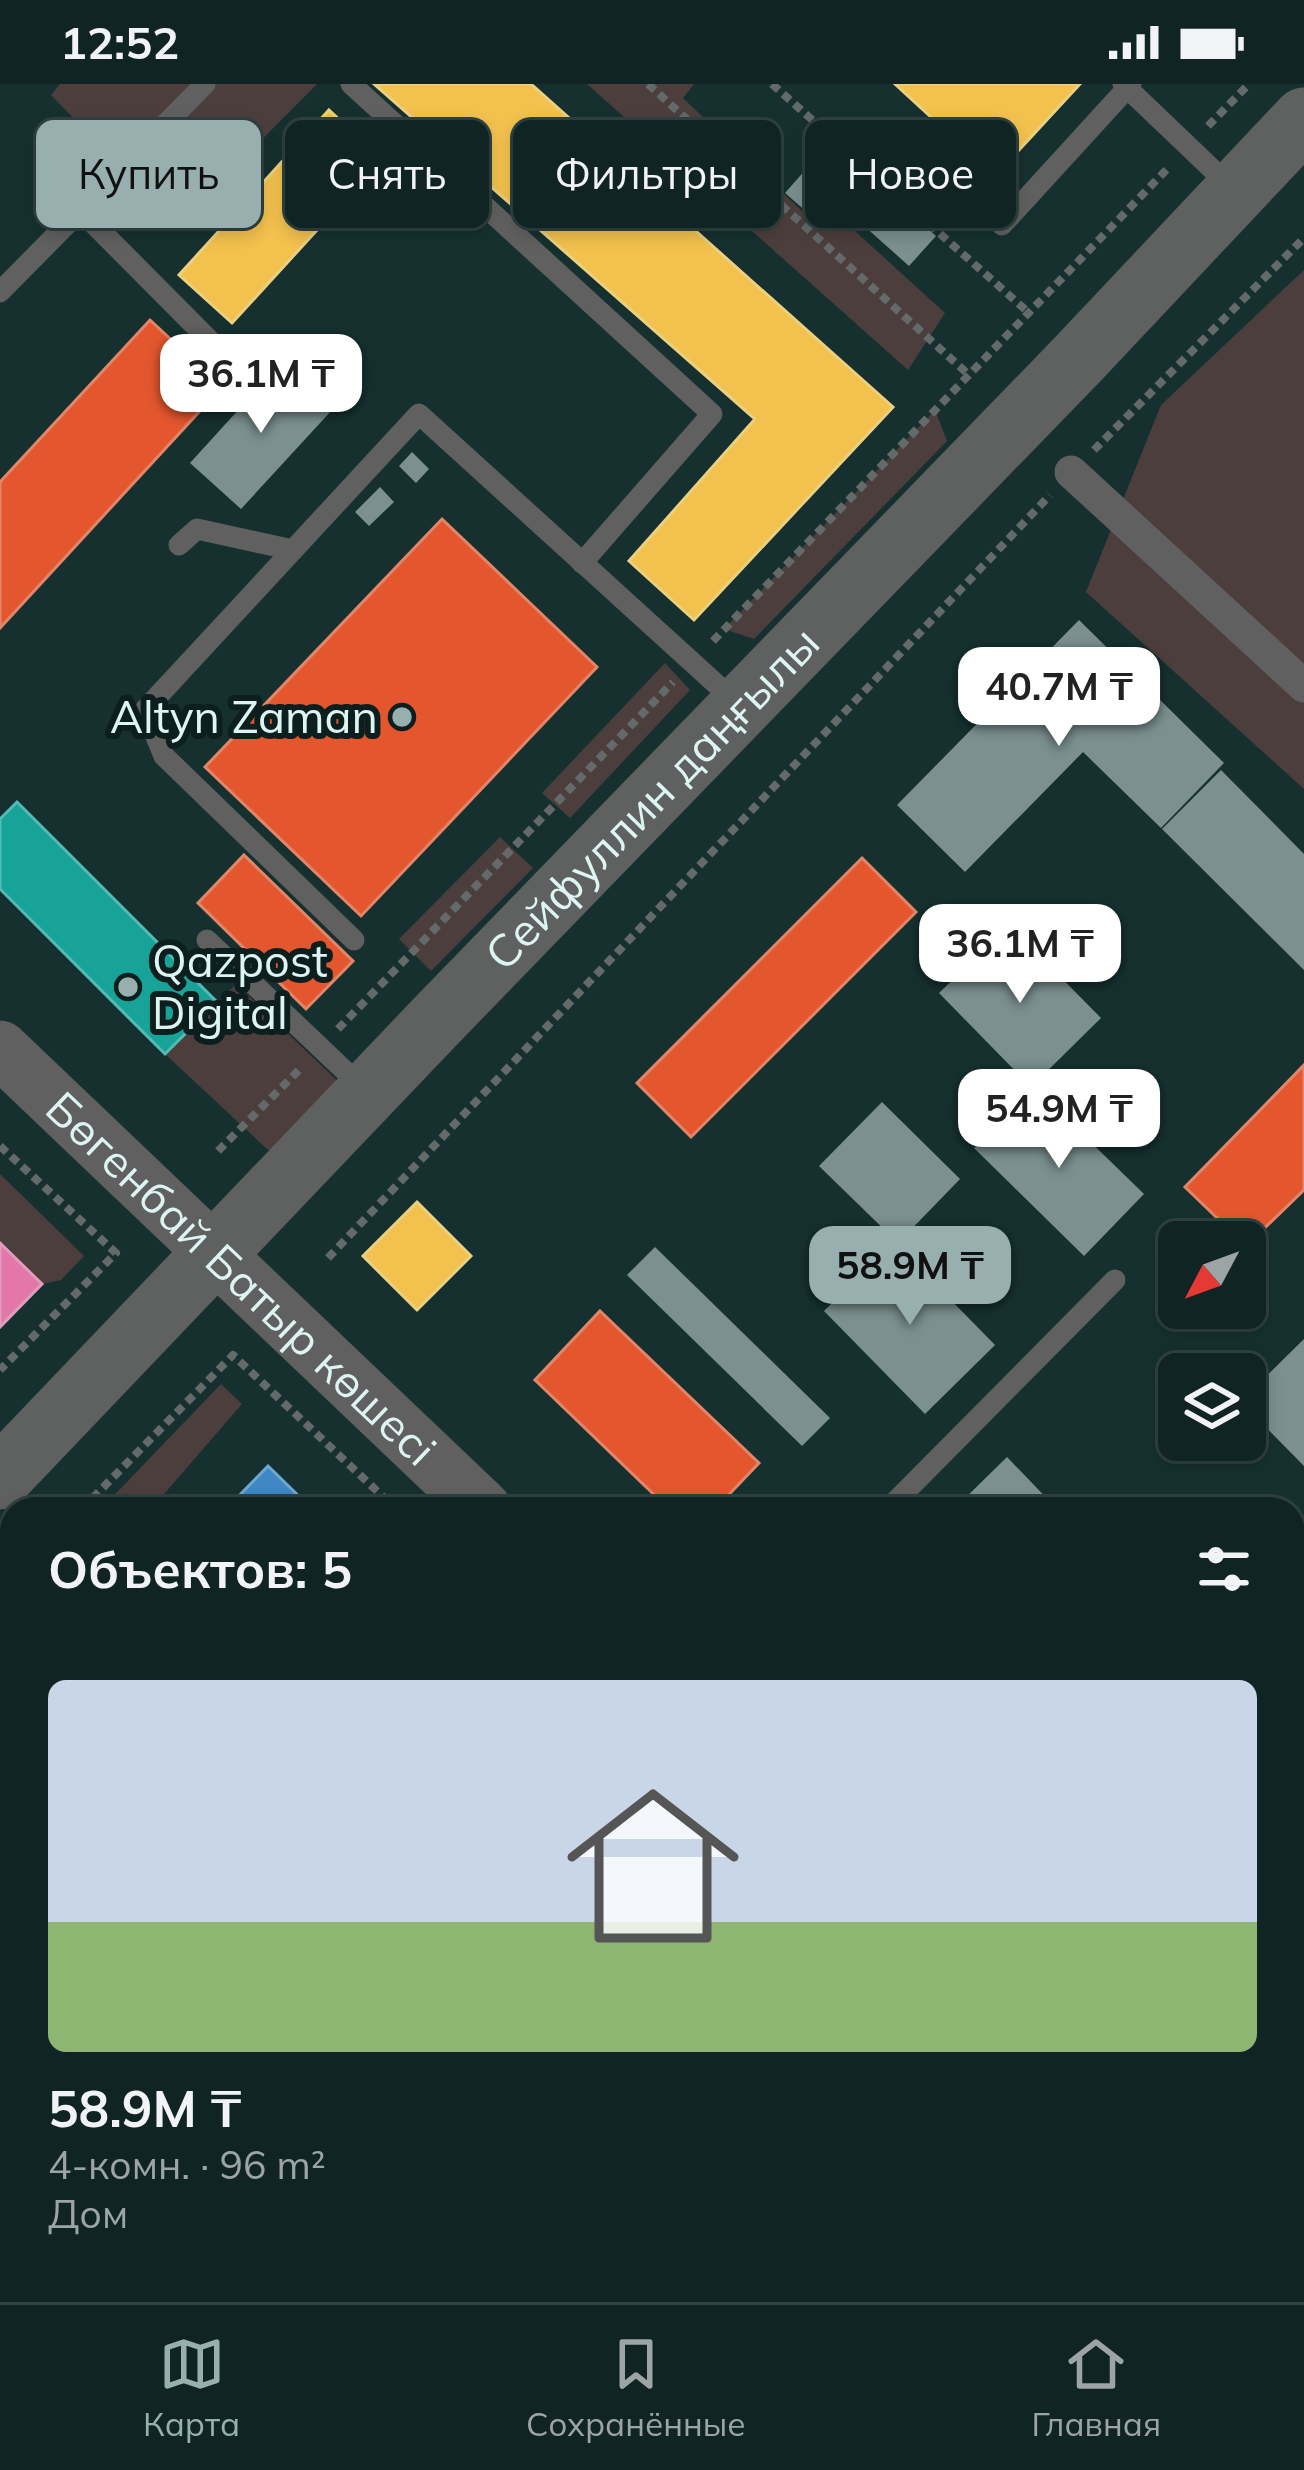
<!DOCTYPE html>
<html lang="ru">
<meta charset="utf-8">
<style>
body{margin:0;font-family:Mulish,sans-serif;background:#192c2c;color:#f1f3f6;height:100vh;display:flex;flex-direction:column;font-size:45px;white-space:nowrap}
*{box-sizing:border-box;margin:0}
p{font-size:39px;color:#9ca4a6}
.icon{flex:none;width:66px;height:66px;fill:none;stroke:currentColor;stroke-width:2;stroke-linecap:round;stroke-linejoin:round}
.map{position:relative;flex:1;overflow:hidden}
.panel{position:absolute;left:0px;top:1413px;width:1305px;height:807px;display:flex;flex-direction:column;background:#102424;border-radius:36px 36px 0 0;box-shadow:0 6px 18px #0003,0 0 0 3px #304141}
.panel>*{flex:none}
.hud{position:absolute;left:36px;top:36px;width:1233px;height:108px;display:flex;gap:24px}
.needle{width:78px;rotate:229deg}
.buttons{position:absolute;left:1158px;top:1137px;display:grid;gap:24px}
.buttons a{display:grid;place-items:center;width:108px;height:108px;border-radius:18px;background:#102424;box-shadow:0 6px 18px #0003,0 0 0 3px #304141;font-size:60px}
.price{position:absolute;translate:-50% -102px;padding:0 27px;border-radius:24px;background:#fff;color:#222;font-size:39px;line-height:78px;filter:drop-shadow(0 3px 6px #0008)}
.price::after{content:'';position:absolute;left:50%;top:72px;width:36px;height:27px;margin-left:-18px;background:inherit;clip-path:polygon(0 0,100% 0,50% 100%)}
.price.active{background:#97afae;color:#111}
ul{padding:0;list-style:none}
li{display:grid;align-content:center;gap:24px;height:636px;padding:0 48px}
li+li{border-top:3px solid #304141}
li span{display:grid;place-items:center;height:372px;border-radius:18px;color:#555}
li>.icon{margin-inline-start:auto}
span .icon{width:216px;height:216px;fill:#fffc;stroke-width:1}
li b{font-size:51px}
h2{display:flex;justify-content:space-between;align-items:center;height:144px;padding:0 48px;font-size:51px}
.chip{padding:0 42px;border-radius:18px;background:#102424;box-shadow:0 6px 18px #0003,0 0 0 3px #304141;font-size:42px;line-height:108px}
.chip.active{background:#97afae;color:#111}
.status{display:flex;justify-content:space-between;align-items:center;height:84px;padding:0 60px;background:#102424;direction:ltr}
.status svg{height:33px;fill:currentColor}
.dock{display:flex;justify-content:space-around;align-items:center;height:168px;border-top:3px solid #304141;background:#102424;font-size:33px;color:#9ca4a6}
.dock a{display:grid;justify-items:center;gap:6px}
.dock .active{color:#97afae}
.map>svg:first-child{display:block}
.green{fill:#4c3e3d}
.homes{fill:#f2c14e;stroke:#ebd07f;stroke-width:3}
.shops{fill:#e4572e;stroke:#e28669;stroke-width:3}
.schools{fill:#3f88c5;stroke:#6ea8d2;stroke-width:3}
.health{fill:#e377a8;stroke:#e19cbe;stroke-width:3}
.public{fill:#17a398;stroke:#52bbb3;stroke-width:3}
.building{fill:#7b908f}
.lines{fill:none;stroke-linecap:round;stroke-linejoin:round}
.path{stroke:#646969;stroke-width:8;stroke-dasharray:9 6;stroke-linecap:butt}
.service{stroke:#616060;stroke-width:21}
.pedestrian{stroke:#616060;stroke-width:33}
.tertiary{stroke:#616060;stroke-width:57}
.secondary{stroke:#5f6160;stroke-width:63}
.poi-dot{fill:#97afae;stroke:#0c1f1e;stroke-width:4.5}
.labels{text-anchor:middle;stroke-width:12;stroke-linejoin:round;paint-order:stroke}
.poi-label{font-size:45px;fill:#dcf4f2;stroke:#0c1f1e;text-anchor:end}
.street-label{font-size:45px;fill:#dcf4f2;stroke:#0c1f1e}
</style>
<div class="status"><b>12:52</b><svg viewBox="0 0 49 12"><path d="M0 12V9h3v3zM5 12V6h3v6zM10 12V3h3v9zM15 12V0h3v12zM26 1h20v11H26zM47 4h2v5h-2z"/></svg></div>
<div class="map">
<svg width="1304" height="2218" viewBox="0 0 1304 2218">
<rect width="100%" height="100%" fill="#163030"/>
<g class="green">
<path d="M60,0H317L177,141L51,11Z"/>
<path d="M587,0H694L683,14L819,143L834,128L945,229L908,286Z"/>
<path d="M1304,186V705L1086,508L1161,321Z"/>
<path d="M935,326L947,357L754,555L724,545Z"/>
<path d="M665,579L690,606L570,734L542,709Z"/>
<path d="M500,753L533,784L431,887L399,855Z"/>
<path d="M236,900L348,1007L289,1066H268L165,970Z"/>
<path d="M0,1090L84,1172L61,1196L42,1200L0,1159Z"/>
<path d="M221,1300L242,1320L151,1425H101Z"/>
<path d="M0,2138L12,2149V2208H74L85,2218H0Z"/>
</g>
<g class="homes">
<path d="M374,0H531L893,323L694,536L629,477L755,335Z"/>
<path d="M895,0H1080L995,92Z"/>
<path d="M329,26L382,75L232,239L179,191Z"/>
<path d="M417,1118L471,1172L417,1226L363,1172Z"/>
</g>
<g class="shops">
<path d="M150,236L222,303L0,544V398Z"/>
<path d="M442,435L597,583L361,832L205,683Z"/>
<path d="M244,771L353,877L306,925L198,819Z"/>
<path d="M862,774L916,828L691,1053L637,999Z"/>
<path d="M1304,981V1106L1246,1162L1185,1103Z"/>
<path d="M600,1227L759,1379L715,1425H669L535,1296Z"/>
<path d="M1293,1717L1304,1728V1827L1293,1817Z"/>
<path d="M1304,1841V2008L1293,2019V1852Z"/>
</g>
<g class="schools">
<path d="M268,1382L312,1425H226Z"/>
<path d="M12,1581V1746L0,1759V1594Z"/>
<path d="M0,1975L12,1986V2149L0,2138Z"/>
<path d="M74,2208H248L258,2218H85Z"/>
<path d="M484,2208H656L666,2218H495Z"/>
<path d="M940,2208H1052L1042,2218H951Z"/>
</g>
<path class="health" d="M0,1159L42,1200L0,1243Z"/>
<path class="public" d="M17,718L217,918L165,970L0,805V735Z"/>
<g class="building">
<path d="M830,58L936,152L909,182L835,116L816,136L785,109Z"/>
<path d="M281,279L332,326L241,425L190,379Z"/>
<path d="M412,368L429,385L416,399L399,382Z"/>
<path d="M380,403L394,418L369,442L355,428Z"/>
<path d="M1079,536L1224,679L1161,744L1083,668L965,788L897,721Z"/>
<path d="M1221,686L1304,770V886L1162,745Z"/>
<path d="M1009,841L1101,934L1031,1003L939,909Z"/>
<path d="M1034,1003L1144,1110L1084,1172L974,1064Z"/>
<path d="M882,1018L960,1095L898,1159L819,1082Z"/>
<path d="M894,1158L995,1261L925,1330L824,1227Z"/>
<path d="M655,1163L830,1334L802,1362L627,1191Z"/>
<path d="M1304,1255V1382L1245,1322V1313Z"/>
<path d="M1007,1373L1057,1425H954Z"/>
<path d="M1304,2009V2107L1293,2096V2021Z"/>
</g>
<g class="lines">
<g class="path">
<path d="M648,0L969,291"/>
<path d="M772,0L1029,229"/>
<path d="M1208,42L1249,0"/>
<path d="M1094,366L1304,154"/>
<path d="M713,557L1169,83"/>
<path d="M338,945L673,598"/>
<path d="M0,1062L116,1169L0,1286"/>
<path d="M218,1067L303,982"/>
<path d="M328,1174L1050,411"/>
<path d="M82,1425L233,1271L396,1425"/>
<path d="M0,1509L12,1497"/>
<path d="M688,2208L699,2218"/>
<path d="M898,2208L908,2218"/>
<path d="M1216,2208L1226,2218"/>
<path d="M775,2218L785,2208"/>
<path d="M1102,2218L1112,2208"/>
</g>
<g class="service">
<path d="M351,0L712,330L582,479"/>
<path d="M1123,0L1233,105"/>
<path d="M80,126L234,281"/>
<path d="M1002,141L1131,0"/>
<path d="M0,208L205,0"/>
<path d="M179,461L197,445L293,466"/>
<path d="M207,856L363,1004"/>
<path d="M354,856L164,672L145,626L419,330L737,619"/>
<path d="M888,1425L1115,1196"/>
<path d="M1293,1534L1301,1547L1293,1562"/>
<path d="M0,1831L12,1825"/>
</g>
<path class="pedestrian" d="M1071,388L1304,602"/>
<g class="tertiary">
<path id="s1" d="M0,965L483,1425"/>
<path d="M1293,2197L1304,2208"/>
</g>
<path class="secondary" id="s2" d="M0,1394L436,937L1078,275L1304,35"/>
</g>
<g class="poi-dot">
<circle cx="402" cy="633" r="12"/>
<circle cx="128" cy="903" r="12"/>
</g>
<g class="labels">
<g class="poi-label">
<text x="378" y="649">Altyn Zaman</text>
<text x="152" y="893" text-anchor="start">Qazpost<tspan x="152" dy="52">Digital</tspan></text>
</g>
<g class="street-label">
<text dy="16" stroke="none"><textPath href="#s2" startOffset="942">Сейфуллин даңғылы</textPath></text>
<text dy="16" stroke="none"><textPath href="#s1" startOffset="333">Бөгенбай Батыр көшесі</textPath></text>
</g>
</g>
</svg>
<div class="buttons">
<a><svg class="needle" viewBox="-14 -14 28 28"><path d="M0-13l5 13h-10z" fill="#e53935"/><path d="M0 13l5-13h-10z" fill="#9ca4a6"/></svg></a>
<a><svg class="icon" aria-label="layers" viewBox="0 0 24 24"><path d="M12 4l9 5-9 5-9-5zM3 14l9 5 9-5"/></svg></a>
</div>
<b class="price" style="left:261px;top:352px">36.1M ₸</b>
<b class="price" style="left:1059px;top:665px">40.7M ₸</b>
<b class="price" style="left:1020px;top:922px">36.1M ₸</b>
<b class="price" style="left:1059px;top:1087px">54.9M ₸</b>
<b class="price active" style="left:910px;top:1244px">58.9M ₸</b>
<div class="hud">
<a class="chip active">Купить</a>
<a class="chip">Снять</a>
<a class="chip">Фильтры</a>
<a class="chip">Новое</a>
</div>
<section class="panel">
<h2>Объектов: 5<svg class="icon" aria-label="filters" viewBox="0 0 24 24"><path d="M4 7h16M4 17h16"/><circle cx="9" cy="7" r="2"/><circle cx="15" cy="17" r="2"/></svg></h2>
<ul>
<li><span style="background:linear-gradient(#c9d6e8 65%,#8fb573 0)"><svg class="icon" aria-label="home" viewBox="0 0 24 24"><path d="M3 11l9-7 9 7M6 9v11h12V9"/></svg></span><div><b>58.9M ₸</b><p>4-комн. · 96 m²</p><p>Дом</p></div></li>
</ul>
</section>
</div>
<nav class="dock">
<a class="active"><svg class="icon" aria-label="map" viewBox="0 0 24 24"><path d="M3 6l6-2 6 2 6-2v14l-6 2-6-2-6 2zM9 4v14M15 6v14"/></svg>Карта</a>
<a><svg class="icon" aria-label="saved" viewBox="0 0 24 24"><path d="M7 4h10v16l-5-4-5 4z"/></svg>Сохранённые</a>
<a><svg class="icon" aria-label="home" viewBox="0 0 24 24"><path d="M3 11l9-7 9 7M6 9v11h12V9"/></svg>Главная</a>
</nav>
